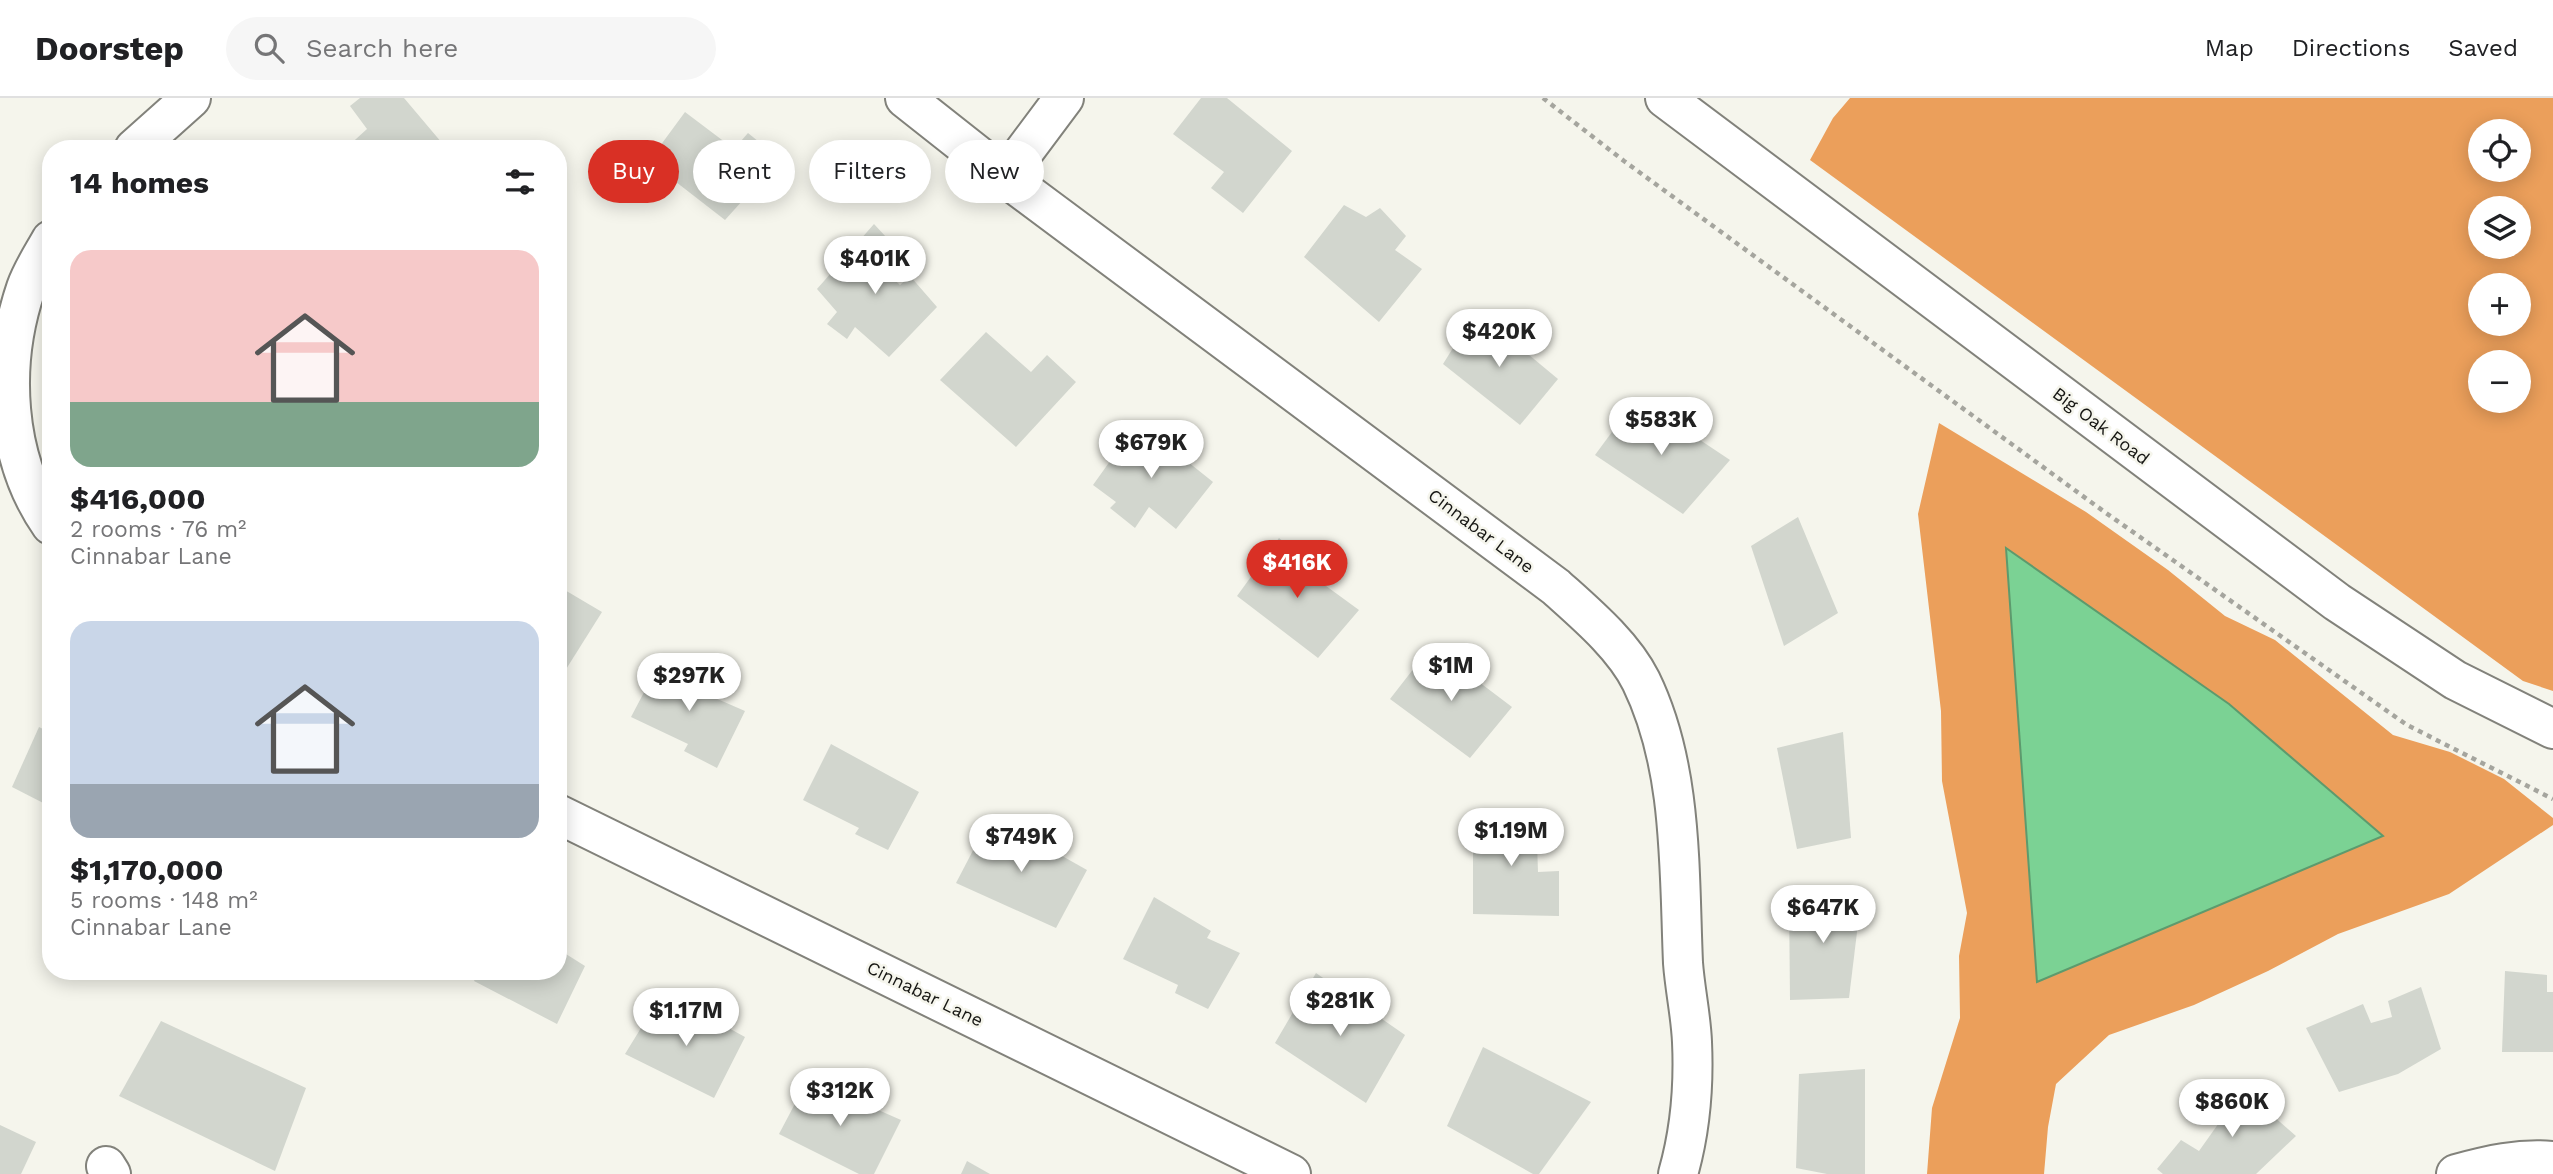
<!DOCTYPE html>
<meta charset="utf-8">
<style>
body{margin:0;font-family:"Work Sans",sans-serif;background:#f6f6f6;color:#202124;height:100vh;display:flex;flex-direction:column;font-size:26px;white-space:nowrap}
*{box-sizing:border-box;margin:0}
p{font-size:23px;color:#757577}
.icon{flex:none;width:38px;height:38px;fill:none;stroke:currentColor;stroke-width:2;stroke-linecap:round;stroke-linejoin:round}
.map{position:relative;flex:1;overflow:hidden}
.drawer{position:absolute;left:42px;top:42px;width:525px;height:840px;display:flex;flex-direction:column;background:#fff;border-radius:28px;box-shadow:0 4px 18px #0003}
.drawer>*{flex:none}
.guide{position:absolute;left:588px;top:42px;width:665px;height:63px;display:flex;gap:14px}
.fabs{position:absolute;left:2468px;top:21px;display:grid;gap:14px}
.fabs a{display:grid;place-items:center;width:63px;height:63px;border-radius:50%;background:#fff;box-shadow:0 4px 18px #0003;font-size:35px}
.price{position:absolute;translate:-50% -60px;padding:0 16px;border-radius:24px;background:#fff;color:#222;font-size:23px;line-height:46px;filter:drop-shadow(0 2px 4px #0008)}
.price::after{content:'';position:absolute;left:50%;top:42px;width:21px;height:16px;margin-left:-10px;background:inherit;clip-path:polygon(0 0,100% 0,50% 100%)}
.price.selected{background:#d93025;color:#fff}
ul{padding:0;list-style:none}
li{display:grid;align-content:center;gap:14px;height:371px;padding:0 28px}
li span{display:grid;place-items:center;height:217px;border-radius:21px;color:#555}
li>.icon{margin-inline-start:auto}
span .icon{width:126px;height:126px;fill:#fffc;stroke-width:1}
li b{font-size:30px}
h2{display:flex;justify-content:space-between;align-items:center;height:84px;padding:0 28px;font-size:30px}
.tag{padding:0 24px;border-radius:32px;background:#fff;box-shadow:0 4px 18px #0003;font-size:24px;line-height:63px}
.tag.selected{background:#d93025;color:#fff}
header{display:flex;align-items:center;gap:42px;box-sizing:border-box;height:98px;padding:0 35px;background:#fff;border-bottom:2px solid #e0e0e0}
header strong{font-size:33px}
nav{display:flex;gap:38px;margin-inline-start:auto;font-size:24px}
.search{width:490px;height:63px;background:#f6f6f6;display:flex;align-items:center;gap:18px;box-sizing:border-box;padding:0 24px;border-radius:38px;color:#757577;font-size:26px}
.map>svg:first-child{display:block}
.forest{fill:#eb9f5b;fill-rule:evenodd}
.water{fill:#7bd294;stroke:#5d9a6d;stroke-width:2}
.building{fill:#d2d6ce}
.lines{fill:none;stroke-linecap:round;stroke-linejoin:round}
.minor-casing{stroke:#82827b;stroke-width:42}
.path{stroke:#a5a59e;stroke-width:4.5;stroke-dasharray:5 5;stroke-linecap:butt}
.minor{stroke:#fff;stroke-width:38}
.labels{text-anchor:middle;stroke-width:5;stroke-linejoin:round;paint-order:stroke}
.street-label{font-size:18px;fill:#161613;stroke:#f5f5ec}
</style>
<header>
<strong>Doorstep</strong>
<div class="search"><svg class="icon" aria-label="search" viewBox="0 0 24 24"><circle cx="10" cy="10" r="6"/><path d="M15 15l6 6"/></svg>Search here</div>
<nav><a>Map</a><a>Directions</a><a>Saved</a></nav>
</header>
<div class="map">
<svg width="2553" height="1076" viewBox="0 0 2553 1076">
<rect width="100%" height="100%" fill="#f5f5ec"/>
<g class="forest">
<path d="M1850,0H2553V593L2523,583L1810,62L1833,20ZM2480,33H2518V72H2480ZM2480,110H2518V149H2480ZM2480,187H2518V226H2480ZM2480,264H2518V303H2480Z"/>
<path d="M1939,325L2086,414L2168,472L2225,518L2275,542L2393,637L2450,654L2504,681L2553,720V727L2449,796L2338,836L2268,873L2194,907L2109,937L2056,986L2048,1029L2044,1076H1927L1932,1010L1960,920L1959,858L1967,815L1942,683L1941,613L1918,416Z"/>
</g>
<path class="water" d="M2006,450L2229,606L2383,738L2037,884Z"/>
<g class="building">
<path d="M360,0H404L442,45L436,51H345L367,31L350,8Z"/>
<path d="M1201,0H1227L1292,53L1243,115L1211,90L1224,74L1173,36Z"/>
<path d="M685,14L734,51L748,35L780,61L725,122L649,63Z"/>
<path d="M1344,107L1366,119L1380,110L1406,138L1395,152L1422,171L1379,224L1304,159Z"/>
<path d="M874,126L898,152L882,170L900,187L910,178L937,209L889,259L855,229L847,241L827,226L837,214L817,191Z"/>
<path d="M1476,213L1558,281L1520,327L1443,266Z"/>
<path d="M986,234L1031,274L1047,257L1076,284L1016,349L940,282Z"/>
<path d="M1637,300L1730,362L1683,416L1595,357Z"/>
<path d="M1138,324L1213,384L1176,431L1149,409L1135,430L1110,410L1116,404L1093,387Z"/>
<path d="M1798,419L1838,515L1784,548L1751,448Z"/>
<path d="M1279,440L1313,468L1311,477L1359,512L1318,560L1237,498Z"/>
<path d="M558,488L602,514L558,584Z"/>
<path d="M1425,556L1436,562L1442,556L1512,609L1470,660L1390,601Z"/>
<path d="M661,562L721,591L715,600L745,613L717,670L684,653L688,646L631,619Z"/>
<path d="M39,629L51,635V709L12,689Z"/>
<path d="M1843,634L1851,740L1797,751L1777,650Z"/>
<path d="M831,646L919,694L888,752L855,736L859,730L803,702Z"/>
<path d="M1473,715H1536L1538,774L1559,773V818L1473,816Z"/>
<path d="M991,718L1087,772L1056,830L956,785Z"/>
<path d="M1862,793L1849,900L1790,902L1789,802Z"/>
<path d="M1154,799L1211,833L1207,840L1240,855L1208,911L1175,895L1178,887L1123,861Z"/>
<path d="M558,851L585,868L557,926L474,883L478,873H558Z"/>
<path d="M2505,873L2547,877V894H2553V954H2502Z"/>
<path d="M1316,875L1405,937L1366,1005L1275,945Z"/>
<path d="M2421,889L2441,951L2398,976L2339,994L2306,930L2363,906L2371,925L2392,919L2388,903Z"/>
<path d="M657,904L709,927L714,922L745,939L714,1000L625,956Z"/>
<path d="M161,923L306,990L275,1073L119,998Z"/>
<path d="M1483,949L1591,1004L1539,1076H1533L1447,1028Z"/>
<path d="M1865,971V1076H1827L1796,1070L1799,976Z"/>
<path d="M808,981L901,1022L874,1076H859L779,1036Z"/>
<path d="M2232,982L2296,1038L2256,1076H2163L2157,1071L2181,1042L2199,1053L2221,1022L2206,1006Z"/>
<path d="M0,1027L36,1044L21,1076H0Z"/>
<path d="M967,1063L990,1076H961Z"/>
</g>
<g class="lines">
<g class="minor-casing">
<g id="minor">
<path d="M905,0L1005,79L1556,489C1586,516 1623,547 1641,583C1683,669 1679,771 1683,865C1685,892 1691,918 1692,944C1694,988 1690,1034 1678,1076"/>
<path d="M1665,0L2337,504L2455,582L2553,631"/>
<path d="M134,51L191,0"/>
<path d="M1005,79L1064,0"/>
<path d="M51,142C42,158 32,173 26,190C0,266 4,360 51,427"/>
<path d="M558,716L1291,1076"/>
<path d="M106,1068L111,1076"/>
<path d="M2456,1076C2489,1067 2519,1060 2553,1063"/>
</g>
</g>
<path class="path" d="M1543,0L1624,63L2106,415L2407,627L2553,701"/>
<use href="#minor" class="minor"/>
</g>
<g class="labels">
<g class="street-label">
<text transform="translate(2101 328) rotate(37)" y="6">Big Oak Road</text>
<text transform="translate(1481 433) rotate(37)" y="6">Cinnabar Lane</text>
<text transform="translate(925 896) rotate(26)" y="6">Cinnabar Lane</text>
</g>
</g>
</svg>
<div class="fabs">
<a><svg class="icon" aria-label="locate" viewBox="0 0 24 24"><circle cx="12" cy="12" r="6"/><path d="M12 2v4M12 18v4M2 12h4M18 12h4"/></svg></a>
<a><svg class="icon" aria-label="layers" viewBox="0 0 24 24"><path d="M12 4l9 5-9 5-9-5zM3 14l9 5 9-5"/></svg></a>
<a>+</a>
<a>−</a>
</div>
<b class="price" style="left:875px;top:198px">$401K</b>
<b class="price" style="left:1499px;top:271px">$420K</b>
<b class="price" style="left:1661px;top:359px">$583K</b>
<b class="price" style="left:1151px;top:382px">$679K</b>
<b class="price selected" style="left:1297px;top:502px">$416K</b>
<b class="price" style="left:1451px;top:605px">$1M</b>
<b class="price" style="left:689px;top:615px">$297K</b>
<b class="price" style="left:1511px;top:770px">$1.19M</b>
<b class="price" style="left:1021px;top:776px">$749K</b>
<b class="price" style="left:1823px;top:847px">$647K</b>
<b class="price" style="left:1340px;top:940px">$281K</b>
<b class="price" style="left:686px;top:950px">$1.17M</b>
<b class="price" style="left:840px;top:1030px">$312K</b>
<b class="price" style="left:2232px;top:1041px">$860K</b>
<div class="guide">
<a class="tag selected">Buy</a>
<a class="tag">Rent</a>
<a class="tag">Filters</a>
<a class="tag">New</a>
</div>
<section class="drawer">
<h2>14 homes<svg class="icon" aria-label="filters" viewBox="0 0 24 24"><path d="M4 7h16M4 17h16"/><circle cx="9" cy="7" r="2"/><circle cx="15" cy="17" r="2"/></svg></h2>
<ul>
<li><span style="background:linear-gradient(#f6c9c9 70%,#7fa58c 0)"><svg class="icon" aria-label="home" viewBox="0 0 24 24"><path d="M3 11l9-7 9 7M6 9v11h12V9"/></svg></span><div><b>$416,000</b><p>2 rooms · 76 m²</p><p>Cinnabar Lane</p></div></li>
<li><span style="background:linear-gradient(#c9d6e8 75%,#9aa5b1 0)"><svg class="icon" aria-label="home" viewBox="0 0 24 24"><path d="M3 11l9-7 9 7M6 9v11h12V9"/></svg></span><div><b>$1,170,000</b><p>5 rooms · 148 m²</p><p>Cinnabar Lane</p></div></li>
</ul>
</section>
</div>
